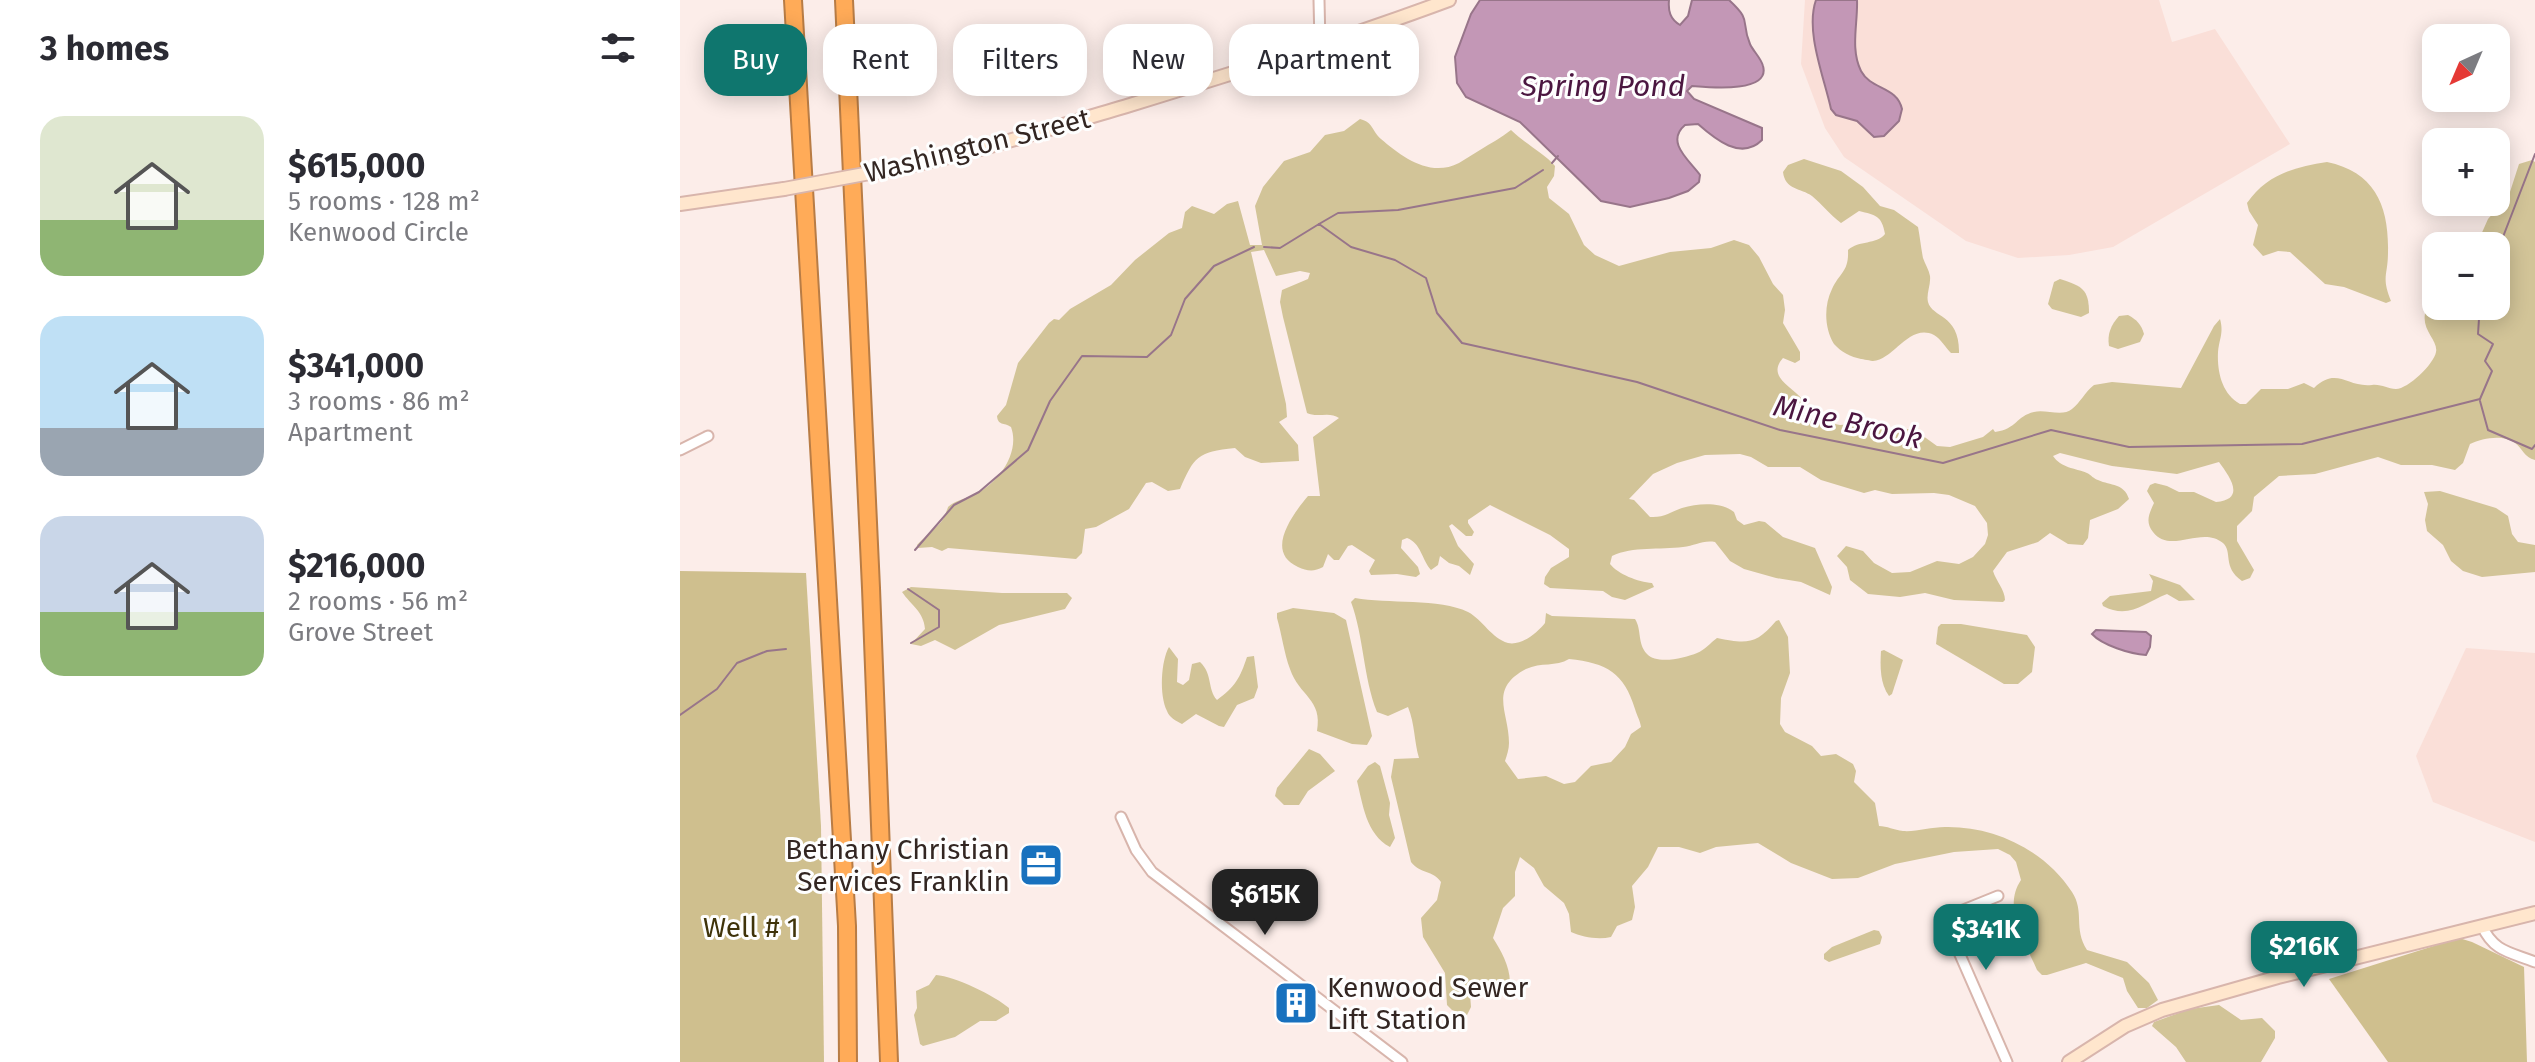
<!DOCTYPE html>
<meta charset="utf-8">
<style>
body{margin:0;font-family:"Fira Sans",sans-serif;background:#f7f7f7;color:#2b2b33;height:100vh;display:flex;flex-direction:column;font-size:30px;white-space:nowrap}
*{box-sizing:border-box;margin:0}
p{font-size:26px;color:#7c7c81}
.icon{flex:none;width:44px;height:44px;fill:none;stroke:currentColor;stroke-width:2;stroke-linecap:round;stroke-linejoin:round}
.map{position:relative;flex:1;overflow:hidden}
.drawer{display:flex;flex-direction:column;background:#fff;width:680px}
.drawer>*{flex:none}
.hud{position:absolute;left:24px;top:24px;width:760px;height:72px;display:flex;gap:16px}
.needle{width:52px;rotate:224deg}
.tools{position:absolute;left:1742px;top:24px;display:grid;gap:16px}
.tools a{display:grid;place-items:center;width:88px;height:88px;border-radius:16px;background:#fff;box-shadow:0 4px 20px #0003;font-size:40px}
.price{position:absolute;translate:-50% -68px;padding:0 18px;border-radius:16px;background:#0f766e;color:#fff;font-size:26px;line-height:52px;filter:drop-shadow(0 2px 4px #0008)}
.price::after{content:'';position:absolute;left:50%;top:48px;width:24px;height:18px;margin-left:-12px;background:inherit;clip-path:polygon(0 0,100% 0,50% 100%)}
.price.selected{background:#222;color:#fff}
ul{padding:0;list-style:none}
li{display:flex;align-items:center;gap:24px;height:200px;padding:0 40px}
li span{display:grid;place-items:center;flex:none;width:224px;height:160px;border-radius:24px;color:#555}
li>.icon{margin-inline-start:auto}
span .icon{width:96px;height:96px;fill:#fffc;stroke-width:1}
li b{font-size:34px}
h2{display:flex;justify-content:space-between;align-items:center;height:96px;padding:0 40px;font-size:34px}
.tag{padding:0 28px;border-radius:24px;background:#fff;box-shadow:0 4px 20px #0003;font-size:28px;line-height:72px}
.tag.selected{background:#0f766e;color:#fff}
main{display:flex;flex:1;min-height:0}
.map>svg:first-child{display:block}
.built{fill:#fadfd8}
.green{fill:#d2c498;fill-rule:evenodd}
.forest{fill:#cfbf8e}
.water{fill:#c397b6;stroke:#98758a;stroke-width:2}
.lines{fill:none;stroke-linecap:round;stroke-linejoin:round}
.stream{stroke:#98758a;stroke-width:2}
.street-casing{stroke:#d8b5ac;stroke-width:13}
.secondary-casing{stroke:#d8b5ac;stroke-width:16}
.highway-casing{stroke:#b87c45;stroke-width:20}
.street{stroke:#fff;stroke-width:9}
.secondary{stroke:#ffe6cd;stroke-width:12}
.highway{stroke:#ffab58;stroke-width:16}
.secondary-bridge-casing{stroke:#d8b5ac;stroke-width:16;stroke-linecap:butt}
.secondary-bridge{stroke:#ffe6cd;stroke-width:12}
.labels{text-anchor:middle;stroke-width:6;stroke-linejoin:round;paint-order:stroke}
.street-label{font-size:28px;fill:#332622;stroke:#fefefe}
.poi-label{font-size:28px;fill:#332622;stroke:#fefefe;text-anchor:end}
.park-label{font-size:28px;fill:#3f330a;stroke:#fefefe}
.water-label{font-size:30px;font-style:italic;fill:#4b1640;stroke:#fefefe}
</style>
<main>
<section class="drawer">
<h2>3 homes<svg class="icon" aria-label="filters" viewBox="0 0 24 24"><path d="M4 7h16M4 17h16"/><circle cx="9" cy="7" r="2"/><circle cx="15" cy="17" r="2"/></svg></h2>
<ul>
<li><span style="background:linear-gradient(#dfe7d0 65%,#8fb573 0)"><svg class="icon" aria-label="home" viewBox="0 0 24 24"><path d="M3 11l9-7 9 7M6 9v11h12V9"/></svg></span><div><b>$615,000</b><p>5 rooms · 128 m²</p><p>Kenwood Circle</p></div></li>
<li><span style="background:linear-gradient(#bfe0f5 70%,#9aa5b1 0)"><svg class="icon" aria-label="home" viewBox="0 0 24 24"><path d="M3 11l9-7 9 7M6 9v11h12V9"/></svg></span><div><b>$341,000</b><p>3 rooms · 86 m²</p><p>Apartment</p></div></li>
<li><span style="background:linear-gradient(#c9d6e8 60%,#8fb573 0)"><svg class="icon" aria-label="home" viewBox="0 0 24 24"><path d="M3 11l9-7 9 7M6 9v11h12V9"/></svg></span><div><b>$216,000</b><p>2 rooms · 56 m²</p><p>Grove Street</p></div></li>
</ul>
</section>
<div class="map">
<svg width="1855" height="1062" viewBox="0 0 1855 1062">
<rect width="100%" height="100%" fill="#fcede9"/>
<g class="built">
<path d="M1125,0H1479L1492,42L1535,29L1610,144L1433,247L1389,255L1338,258L1286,241L1164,157L1145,128L1121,64Z"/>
<path d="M1786,648L1855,653V842L1753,802L1736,756Z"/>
</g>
<g class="green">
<path d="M680,119C693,122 692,131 701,139C722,157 750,178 779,163C786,159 793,154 800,150C811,143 821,138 831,130C845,144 864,153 875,166L874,176L867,187L869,198L889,214L904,245L915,255L939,266L990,252L1031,248L1054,240L1069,245L1079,257L1093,284L1103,295L1105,310L1103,323L1120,352V360L1115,363L1103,358C1086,377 1113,387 1123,400C1126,405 1127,413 1129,419L1160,425L1183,423L1211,433L1228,429L1239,433L1257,446L1270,447L1303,437L1313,429L1315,432C1337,429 1336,416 1354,412C1365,409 1383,417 1392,409C1400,403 1405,392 1414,385L1432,382L1501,388L1534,326L1540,319C1544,333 1539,339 1538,352C1537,372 1542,394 1560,404H1566L1581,389H1608L1624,383L1634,388C1657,366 1667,388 1692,385C1702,384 1707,389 1716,389C1728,389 1754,364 1756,352C1759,338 1733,326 1751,301L1756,300V306H1816V246H1796L1808,219L1829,195L1839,164L1852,160L1855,162V460C1844,457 1843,449 1835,443C1823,434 1803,438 1790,444L1783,463L1775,470L1752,465H1721L1698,457L1635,474L1599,476L1574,497L1572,511L1557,526V541L1574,570L1570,578L1562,581C1542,567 1553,552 1543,543C1521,525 1491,555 1473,532C1465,522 1469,514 1474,503L1467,491L1470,485L1475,483L1487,486L1499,492H1514L1536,502C1567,499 1549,476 1539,462L1497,474L1432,466L1380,453L1373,456C1381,468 1395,468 1407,473C1411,475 1414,479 1418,480C1431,486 1444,483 1449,499L1438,509L1410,520L1408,538L1403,545L1388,544L1370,533L1358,542L1327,552L1313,571C1316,581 1325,590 1325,600L1323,602L1274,600L1245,593L1220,597L1188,594L1170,580L1167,567L1157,556L1166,546L1183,551L1194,563L1212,573L1230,572L1257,561L1279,564L1293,557L1305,544L1308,535L1307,523L1295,506L1269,495L1254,493L1212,494L1195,490L1184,493L1141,480L1120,467H1088L1071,457L1060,454L1025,455L997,463L973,474L949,499L954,500L970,517C984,518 990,512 1002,508C1019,503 1041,502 1054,512L1057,520L1064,525L1079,521L1085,522L1103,537L1135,548L1152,587L1150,595L1121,582L1096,578L1064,569L1050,561L1035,542C1022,540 1015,546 1003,547C980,550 953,546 932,556L930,564C938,574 958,582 972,583L974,587L945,600L932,597L923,591L870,588L864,584L865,577L871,568L889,557V549L870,535L810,505L788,520V523L794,532L792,536H786L772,524L769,526L778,546L794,564L790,575L779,566L769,563L760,556L758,565L751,570C742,560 741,543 727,538L722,540L721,548L738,567L740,574L736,577L717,574L691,575L689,571L695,560L672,545L668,546L659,560H654L648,554L643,567C634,572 627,571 618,567C584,552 613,514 628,496H640L633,437L659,418C650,411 637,418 627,413L603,317L600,302L602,290L628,279L630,273L620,271L596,276L584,250L571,252L606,404L607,417L599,422L618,445L619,461L581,463L565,457L555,448C517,452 514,457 500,489L488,491L472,482L466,483L449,509L416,527L405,529L402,553L396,559L268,548L262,551L252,547L238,548L237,545C245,536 257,528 264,518C264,517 268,508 268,507C274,501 284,499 291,496C316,487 341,454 331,427C324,422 318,426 317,416L326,405L338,363L369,323L374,319L379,320L390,309L431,285L455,260L489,233L502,228L505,212L512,206L534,214L547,204L558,201L570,245H582L575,206L583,187L604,161L630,152L645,135L664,131Z"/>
<path d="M1124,159L1161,171L1183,187L1200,206L1214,210L1238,227C1240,237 1241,248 1243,258C1245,264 1249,270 1250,276C1251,285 1246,294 1248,302C1252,318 1280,314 1279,353H1271C1266,348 1261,339 1254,335C1229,323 1214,360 1193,361C1192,361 1182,359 1181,359C1171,357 1161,352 1154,344C1144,328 1144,305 1152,289C1160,272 1169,272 1168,250C1179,240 1196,245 1205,234C1202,216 1196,215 1179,211L1161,223C1150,215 1142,204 1132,196C1121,188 1105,190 1103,172L1108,165Z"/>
<path d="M1647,162C1695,172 1709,206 1708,252C1708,276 1701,276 1711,301L1706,303L1664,287L1645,284L1610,252L1598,251L1583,256L1573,245L1578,225L1569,211L1567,203C1587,174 1615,167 1647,162Z"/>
<path d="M1380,279C1402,286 1409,289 1409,313L1401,317L1372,309L1368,304L1374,282Z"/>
<path d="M1448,315C1457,320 1461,324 1464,334L1460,342L1438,349L1429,346C1427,334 1431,325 1439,316Z"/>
<path d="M1760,491L1816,508L1828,516L1832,534L1838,542L1855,545V572L1802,577L1783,571L1771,561L1763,545L1747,531L1745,520L1748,504L1744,492Z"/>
<path d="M1469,574L1500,585L1515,600L1499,601L1487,594C1464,603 1449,620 1423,606L1422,603L1430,596L1471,591L1473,581Z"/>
<path d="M231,587L322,593H387L392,598L385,609L319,625L275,650L255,640L241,646L231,644L245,629C244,612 231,605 222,592Z"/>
<path d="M675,598C707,604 760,598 788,612C803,620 811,638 828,643C842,646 858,632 865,623L866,613L872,616L955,619C962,630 957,643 967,654C977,665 1005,658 1017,653C1025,650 1030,643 1037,638C1066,644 1076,645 1096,621L1099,620L1108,637L1110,673L1101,698L1100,724L1105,732L1132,746L1141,756L1156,754L1173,764L1176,771L1174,782L1195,803L1199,826C1207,826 1214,830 1223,831C1236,832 1251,827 1265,827C1314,826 1365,850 1392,892C1405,912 1393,928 1407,950L1447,962L1469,983L1478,1000L1467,1008H1458L1447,991L1443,978L1406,963L1367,975H1362L1357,970C1345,942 1322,908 1341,880L1336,862L1330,855L1318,849L1274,852L1215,864L1178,878L1152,879L1111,863L1078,843L1036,847L1020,853L999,847H978L968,867L952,886L955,907L952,920L937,926L931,937C918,940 902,937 891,932L889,914L884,903L864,886L854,868L840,857L835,872V896L823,908L813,938C822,952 833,972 829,989L821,993L812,990L790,994L791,1007L787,1015L772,1010L767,1005L765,973L743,937L741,918L757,900L761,882C753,870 740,874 731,862L711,777L714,759L739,758C734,741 735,724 728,707L708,716L697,712C683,677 684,637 671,602ZM889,659C927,663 944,673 955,709C957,716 960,720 961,727L951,734L945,747L931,762L911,766L895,782L884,784L866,776L838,779L825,761C827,755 829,749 829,743C829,712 808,689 846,669C861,662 876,667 889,659Z"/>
<path d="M613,608L654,613L666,620L692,736L687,745L672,744L637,731C643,699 619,696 610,669C604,653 602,635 597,618V613Z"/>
<path d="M1261,624H1281L1347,635L1355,647L1352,672L1338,684H1324L1256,644L1258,627Z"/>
<path d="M489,647L498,659L497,682L503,685L509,680L512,664L520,662C533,674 527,689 537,700C555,687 560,678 567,657L574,656L578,687L574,698L557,705L544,727L539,726L516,714L502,724C496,721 489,717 487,711C479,695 481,661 489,647Z"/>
<path d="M1204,650L1223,660L1212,694L1209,696C1200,684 1200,666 1201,651Z"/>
<path d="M629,749L640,754L655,771L628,791L619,805H604L595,796L597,788Z"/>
<path d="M695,762L700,766L710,803L709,815L715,838L710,847C686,834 683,805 677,781L688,766Z"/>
<path d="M1194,930L1199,931L1202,937L1200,944L1149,962L1144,959V954L1152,947Z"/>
<path d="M256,975C275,976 315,996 329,1008V1013L316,1021H300L275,1037L243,1046L240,1044L234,1015L237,1008L236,991L249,985Z"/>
<path d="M1539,1005L1561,1020L1582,1018L1595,1031V1038L1581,1062H1506L1496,1047L1472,1026L1474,1022L1510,1009Z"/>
</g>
<g class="forest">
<path d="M0,571L126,573L141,826L144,1062H0Z"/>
<path d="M1779,938L1792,942L1844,967L1847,1062H1708L1649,979Z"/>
</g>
<g class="water">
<path d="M800,0H989C988,11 990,19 1000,25L1008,16L1012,0H1049C1073,22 1060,20 1070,44C1073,51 1081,58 1083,66C1091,94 1026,87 1012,86L1007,91L1014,99L1082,128V140C1061,161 1035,139 1018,124L1005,125C985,142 1009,160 1020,175L1019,182L1008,191L989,198L950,207L921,201L840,122L786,97L777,83L775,57L791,14Z"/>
<path d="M1136,0H1177C1178,23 1170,49 1181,71C1191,90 1217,86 1222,109L1219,121L1204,136L1194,137L1177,121L1156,115L1151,109C1144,77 1125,31 1136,0Z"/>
<path d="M1416,630L1466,632L1471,636L1470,647L1466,655C1450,654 1422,645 1412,634Z"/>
</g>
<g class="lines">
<g class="stream">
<path d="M872,163L878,156"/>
<path d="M639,224L658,213L718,210L835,188L863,170"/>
<path d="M584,247L600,248L639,224L671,247L715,260L746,278L757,313L782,343L957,382L1100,430L1263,463L1371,430L1449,447L1622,444L1800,399"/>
<path d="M1816,255L1855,154"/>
<path d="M1795,306L1794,309L1799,319L1798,334L1813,344L1805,361L1812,371L1800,399"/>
<path d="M1800,401L1808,430L1852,449L1855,445"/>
<path d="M235,550L274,505L299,492L348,450L370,401L402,356L467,357L491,335L505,299L534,266L574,247"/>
<path d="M228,589L259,610V627L231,643"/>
<path d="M0,715L37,689L57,663L87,651L106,649"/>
</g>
<g class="street-casing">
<g id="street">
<path d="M639,0L640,44"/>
<path d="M0,450L28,436"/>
<path d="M441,817L456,850L472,872L722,1062"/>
<path d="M1318,896L1266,917L1267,925L1327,1062"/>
<path d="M1802,926C1814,952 1830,952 1855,962"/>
</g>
</g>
<g class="secondary-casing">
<g id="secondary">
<path d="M190,173C279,159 364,130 450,105C557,72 664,39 769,0"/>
<path d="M0,204L104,189"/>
<path d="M1389,1062L1445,1026L1482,1010L1598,977L1855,913"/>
</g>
</g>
<g class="highway-casing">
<g id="highway">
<path d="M113,0L167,926L168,1062"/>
<path d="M164,0L191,588L209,1062"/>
</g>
</g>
<use href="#street" class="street"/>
<use href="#secondary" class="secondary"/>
<use href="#highway" class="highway"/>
<g class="secondary-bridge-casing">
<path id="secondary-bridge" d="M104,189L190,173"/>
</g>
<use href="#secondary-bridge" class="secondary-bridge"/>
</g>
<defs>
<g id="office-square" transform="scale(2.3)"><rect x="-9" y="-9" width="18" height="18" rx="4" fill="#1871be" stroke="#fefefe"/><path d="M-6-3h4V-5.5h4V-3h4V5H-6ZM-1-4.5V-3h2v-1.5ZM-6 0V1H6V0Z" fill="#fff"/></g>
<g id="building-square" transform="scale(2.3)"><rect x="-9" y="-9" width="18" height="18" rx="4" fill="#1871be" stroke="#fefefe"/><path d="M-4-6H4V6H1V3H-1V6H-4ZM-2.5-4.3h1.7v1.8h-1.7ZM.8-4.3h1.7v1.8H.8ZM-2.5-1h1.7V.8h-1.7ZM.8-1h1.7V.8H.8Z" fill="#fff"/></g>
</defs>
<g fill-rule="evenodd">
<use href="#office-square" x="361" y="865"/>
<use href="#building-square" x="616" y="1003"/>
</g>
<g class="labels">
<g class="street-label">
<text transform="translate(297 145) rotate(-14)" y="10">Washington Street</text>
</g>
<g class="poi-label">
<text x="330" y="859">Bethany Christian<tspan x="330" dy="32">Services Franklin</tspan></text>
<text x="647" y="997" text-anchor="start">Kenwood Sewer<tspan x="647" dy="32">Lift Station</tspan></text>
</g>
<g class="park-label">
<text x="71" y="937">Well # 1</text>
</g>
<g class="water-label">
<text x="923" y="96">Spring Pond</text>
<text transform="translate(1168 422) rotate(13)" y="10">Mine Brook</text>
</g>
</g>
</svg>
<div class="tools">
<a><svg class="needle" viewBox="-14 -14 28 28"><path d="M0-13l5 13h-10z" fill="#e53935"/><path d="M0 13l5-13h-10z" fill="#7c7c81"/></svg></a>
<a>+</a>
<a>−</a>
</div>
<b class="price selected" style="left:585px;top:937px">$615K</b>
<b class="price" style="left:1306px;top:972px">$341K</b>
<b class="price" style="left:1624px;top:989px">$216K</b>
<div class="hud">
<a class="tag selected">Buy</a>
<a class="tag">Rent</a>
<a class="tag">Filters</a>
<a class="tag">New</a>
<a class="tag">Apartment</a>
</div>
</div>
</main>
